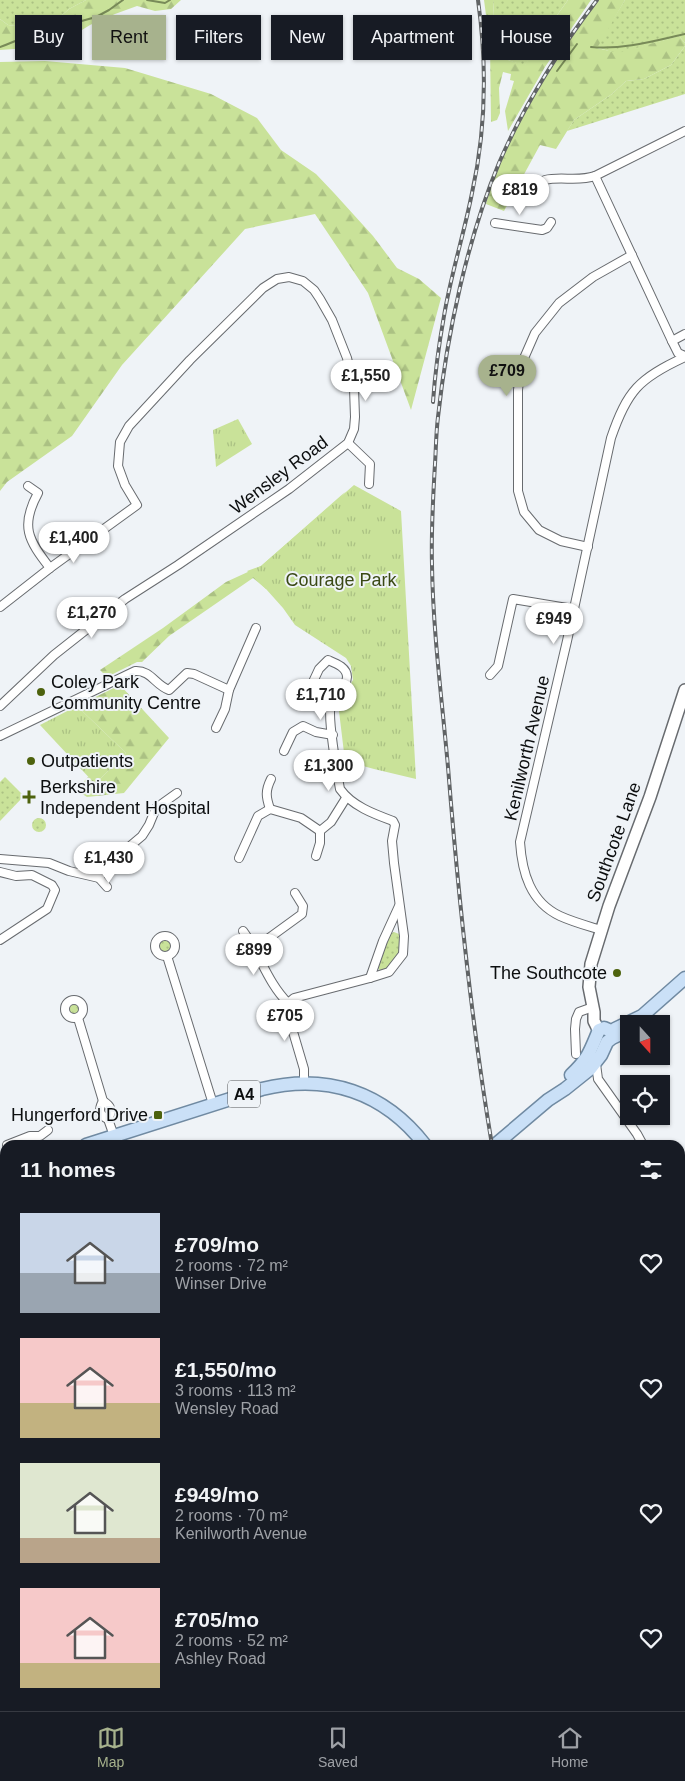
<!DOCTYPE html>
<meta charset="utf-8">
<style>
body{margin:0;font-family:Arial,sans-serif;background:#242831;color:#f1f3f6;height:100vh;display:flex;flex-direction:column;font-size:19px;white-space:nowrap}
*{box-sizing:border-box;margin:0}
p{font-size:16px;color:#9ea1a6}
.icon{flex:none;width:28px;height:28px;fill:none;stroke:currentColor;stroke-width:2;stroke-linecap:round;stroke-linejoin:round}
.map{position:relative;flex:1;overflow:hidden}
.sheet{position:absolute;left:0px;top:1140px;width:685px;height:571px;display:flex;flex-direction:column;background:#171b24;border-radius:15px 15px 0 0;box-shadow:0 1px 4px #0004}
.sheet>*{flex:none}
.hud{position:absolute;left:15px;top:15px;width:655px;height:45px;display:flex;gap:10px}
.needle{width:32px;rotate:159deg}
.buttons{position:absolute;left:620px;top:1015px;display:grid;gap:10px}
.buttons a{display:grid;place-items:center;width:50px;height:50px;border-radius:0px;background:#171b24;box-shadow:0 1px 4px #0004;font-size:25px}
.price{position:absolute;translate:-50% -42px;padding:0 11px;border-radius:18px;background:#fff;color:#222;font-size:16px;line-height:32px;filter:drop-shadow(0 1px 2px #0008)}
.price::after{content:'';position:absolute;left:50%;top:30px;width:15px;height:11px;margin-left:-8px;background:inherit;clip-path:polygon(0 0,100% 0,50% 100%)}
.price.selected{background:#a7b28d;color:#111}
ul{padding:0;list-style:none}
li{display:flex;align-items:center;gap:15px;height:125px;padding:0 20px}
li span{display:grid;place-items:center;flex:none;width:140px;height:100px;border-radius:0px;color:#555}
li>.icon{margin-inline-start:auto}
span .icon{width:60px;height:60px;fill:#fffc;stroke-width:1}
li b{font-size:21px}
h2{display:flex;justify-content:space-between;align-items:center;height:60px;padding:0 20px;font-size:21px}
.tag{padding:0 18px;border-radius:0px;background:#171b24;box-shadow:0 1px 4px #0004;font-size:18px;line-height:45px}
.tag.selected{background:#a7b28d;color:#111}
.menu{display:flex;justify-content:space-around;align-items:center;height:70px;border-top:1px solid #363941;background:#171b24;font-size:14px;color:#9ea1a6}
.menu a{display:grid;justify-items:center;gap:2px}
.menu .selected{color:#a7b28d}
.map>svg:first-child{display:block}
.grass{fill:url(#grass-dots)}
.forest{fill:url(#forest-firs)}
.park{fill:url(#park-tufts)}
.pitch{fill:#c9e299}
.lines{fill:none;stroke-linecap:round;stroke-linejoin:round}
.stream{stroke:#788a58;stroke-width:2}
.street-casing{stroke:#686b6f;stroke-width:10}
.secondary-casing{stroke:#686b6f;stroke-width:14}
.primary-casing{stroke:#708aa2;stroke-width:15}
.street{stroke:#fff;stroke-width:8}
.secondary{stroke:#fff;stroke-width:11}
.primary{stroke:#cae0f7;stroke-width:12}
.rail-casing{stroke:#606365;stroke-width:4}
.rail{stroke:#eff3f7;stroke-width:2;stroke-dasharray:5.5;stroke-linecap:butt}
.poi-dot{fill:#4d620d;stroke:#eff3f7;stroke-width:2}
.labels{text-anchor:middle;stroke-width:4;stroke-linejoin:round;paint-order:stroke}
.shield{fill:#eff3f7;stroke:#505355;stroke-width:1}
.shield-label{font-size:16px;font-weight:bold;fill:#0c0e0f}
.street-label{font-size:18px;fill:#0c0e0f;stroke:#eff3f7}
.park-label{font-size:18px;fill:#3a4914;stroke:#eff3f7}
.poi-label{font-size:18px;fill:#0c0e0f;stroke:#eff3f7;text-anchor:start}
</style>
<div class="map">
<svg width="685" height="1711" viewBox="0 0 685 1711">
<defs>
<pattern id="grass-dots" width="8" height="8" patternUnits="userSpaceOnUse" patternTransform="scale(1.25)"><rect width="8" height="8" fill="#c9e299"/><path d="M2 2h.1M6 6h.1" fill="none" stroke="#abc183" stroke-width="1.8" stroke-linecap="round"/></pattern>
<pattern id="forest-firs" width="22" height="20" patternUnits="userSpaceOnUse" patternTransform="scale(1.25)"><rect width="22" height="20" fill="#c9e299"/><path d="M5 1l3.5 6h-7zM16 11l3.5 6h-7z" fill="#abc183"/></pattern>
<pattern id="park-tufts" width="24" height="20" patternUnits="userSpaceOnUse" patternTransform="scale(1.25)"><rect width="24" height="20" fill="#c9e299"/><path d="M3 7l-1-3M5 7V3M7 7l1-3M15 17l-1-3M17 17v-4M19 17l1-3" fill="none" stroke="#abc183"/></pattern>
</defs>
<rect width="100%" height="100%" fill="#eff3f7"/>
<g class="grass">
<path d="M0,0H86L69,9L52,24L32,28L8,25L0,19Z"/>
<path d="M493,0H568L545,32L525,66L508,60V44L498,37L494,18Z"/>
<path d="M625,0H685V43L679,36L618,54L596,47Z"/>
<path d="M685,46V94L567,131L574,120L612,94L626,81L644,79L671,65Z"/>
<path d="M5,777L24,796L0,821V782Z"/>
<circle cx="39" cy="825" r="7"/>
<path d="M394,932L399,934C402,952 400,959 386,971H380L377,966L389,934Z"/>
<circle cx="165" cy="946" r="6"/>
<circle cx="74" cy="1009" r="6"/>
<path d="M0,1334L5,1339V1347L3,1351L5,1353V1401L0,1406Z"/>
</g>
<g class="forest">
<path d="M86,0H181L171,9L155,11L137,6L115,14L90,25L69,38L56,50L43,51L28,48L0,50V19L8,25L33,28L52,24L69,9Z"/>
<path d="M484,0H493L494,18L498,37L508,44V60L525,65L545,32L568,0H591L545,67L508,131L505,111L514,81L510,80L511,74L503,72L499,88L500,113L497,120L491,122L490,45Z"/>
<path d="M597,0H625L597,48L618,53L679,36L685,43V46L671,65L644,79L626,81L612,94L574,120L556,149L540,145L504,211L486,204C490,190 494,177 499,164C521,108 560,48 597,0Z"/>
<path d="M45,61L125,68L211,94L257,118L281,150L316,174L334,193L373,236L397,268L419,279L441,298L411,410L368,293L315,214L245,229L122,365L72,436L7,482L0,491V62Z"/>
<path d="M345,492L266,589L253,578L169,636L142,662H137L107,677L100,670L163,628L226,582L261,566Z"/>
<path d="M120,685L169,738L124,793L87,797L76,790L88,777L95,784L126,753L77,706Z"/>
<path d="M324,1706H387L381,1711H319Z"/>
</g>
<g class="park">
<path d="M238,419L252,444L216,467L213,430Z"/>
<path d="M354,485L401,511L416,779L374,769L345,761L338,703L353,680L351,666L346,658L295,625L283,608L266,589L247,571L261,566Z"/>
<path d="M77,706L126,753L95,784L40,725Z"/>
<path d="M104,1706H153L158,1711H101L100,1710Z"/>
</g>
<rect class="pitch" x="371" y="524" width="17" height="28"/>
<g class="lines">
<g class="stream">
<path d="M147,0L165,3L170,0"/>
<path d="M0,47C26,38 19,34 47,44L58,39L65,29L78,22L96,17L109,10L123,0"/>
<path d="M591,47C623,50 654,41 685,34"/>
<path d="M557,71L577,44"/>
</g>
<g class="street-casing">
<g id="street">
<path d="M595,176L685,131"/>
<path d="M545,180C561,176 578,182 595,176L672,341L678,353L685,356"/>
<path d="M495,223L542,230L547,228L551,222"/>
<path d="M672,341L685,334"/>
<path d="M348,443L370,464L369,484"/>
<path d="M28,486L38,493C20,526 28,540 50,568"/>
<path d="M588,547L561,541L539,530L524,512L518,491V390L521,365L535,333L559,303L593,277L632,255"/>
<path d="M0,607L50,568L137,505L125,485L118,466L120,442L129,426L190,360L263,288L277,279L289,277L303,281L314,290L320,299L332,320L347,358L354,388L355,417L354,429L348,443L289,489L178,565L125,599L54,655L0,706"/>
<path d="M490,675L498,666L513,599L573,609"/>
<path d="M216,728L225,709L229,690L256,628"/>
<path d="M0,736L135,671C151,670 155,685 169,690L187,673L194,674L229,690"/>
<path d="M284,751L293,732L303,726L316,732L333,735"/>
<path d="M270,809C266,797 265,791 271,779"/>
<path d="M316,856L320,843V831"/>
<path d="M239,858L258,816L270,809L301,818L320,831L331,822L346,798"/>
<path d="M0,859L49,863L69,871L99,878L106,868L117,857L142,836L149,825L156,808L177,793"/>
<path d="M0,872L16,876L32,875L52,885L55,890L47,909L0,940"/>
<path d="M99,878L107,887"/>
<path d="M601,930C588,926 573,922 560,916C530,902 522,872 520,842L567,641L611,438C627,391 639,378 685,357"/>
<path d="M243,931C260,954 267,982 288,1003L286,1008L304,1069V1083"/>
<circle cx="165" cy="946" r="10"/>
<path d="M253,945L269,938L302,914L303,906L295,893"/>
<path d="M167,956L213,1104"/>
<path d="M370,978L383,941L399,906"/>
<circle cx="74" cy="1009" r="9"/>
<path d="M288,1003L294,998L370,978L389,972L403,954L404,936L394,863L392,841L395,825L393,821C374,814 352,806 340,789C337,773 327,716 331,704C334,694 347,687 347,677C347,667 335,663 328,660L319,669L312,684"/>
<path d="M78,1018L103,1101C111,1106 113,1110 108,1119L114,1136"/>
<path d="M576,1054L575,1029L576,1019L579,1012L593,1007"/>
<path d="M596,1064L598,1079L637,1134L643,1145"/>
<path d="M103,1101C98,1110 99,1115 108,1119"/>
<path d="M7,1145L30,1136H40L48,1130"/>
<path d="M680,1274L685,1272"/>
<path d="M680,1321L685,1343"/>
<path d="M680,1466L685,1457"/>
<path d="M0,1525H5"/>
<path d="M0,1641L5,1637"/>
<path d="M680,1643L685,1642"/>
<path d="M0,1648L5,1652"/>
<path d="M231,1706L235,1711"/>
<path d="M470,1706L471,1711"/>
</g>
</g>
<g class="secondary-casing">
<g id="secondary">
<path d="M599,1031L594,1021V1012L589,987L591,964L609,906L650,797L685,690"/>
<path d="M680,1496L685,1495"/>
<path d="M645,1706L646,1711"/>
<path d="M301,1711L309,1706"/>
</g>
</g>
<g class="primary-casing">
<g id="primary">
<path d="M615,1029L642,1016L685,978"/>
<path d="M571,1075C589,1058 590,1051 599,1030L604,1028L611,1031"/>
<path d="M86,1145L262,1089C327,1073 384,1092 425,1145"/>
<path d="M495,1145L548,1100L565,1089L590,1069L601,1055L607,1042L612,1038L629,1030"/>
<path d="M0,1172L5,1171"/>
<path d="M0,1548L5,1543"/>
</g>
</g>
<use href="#street" class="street"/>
<use href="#secondary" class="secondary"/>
<use href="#primary" class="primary"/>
<g class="rail-casing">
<g id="rail">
<path d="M433,402C435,373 439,344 444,316C451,274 464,234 472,193C486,130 487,64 478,0"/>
<path d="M492,1145C471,1020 458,893 448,767C442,700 433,632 432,565C431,531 433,498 435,464C436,448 436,433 438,417C447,334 467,240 499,163C524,105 559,50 597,0"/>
<path d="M559,1706L560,1711"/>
</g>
</g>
<use href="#rail" class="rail"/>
</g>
<g class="poi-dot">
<circle cx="41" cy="692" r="5"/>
<circle cx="31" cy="761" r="5"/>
<path d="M26.5 789.5h5v5h5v5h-5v5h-5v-5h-5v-5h5z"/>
<circle cx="617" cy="973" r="5"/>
<rect x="153" y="1110" width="10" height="10" rx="2.5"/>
</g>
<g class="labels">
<rect class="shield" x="228" y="1080.5" width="32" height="27" rx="4"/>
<g class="shield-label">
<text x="244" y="1100">A4</text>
</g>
<g class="street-label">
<text transform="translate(279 475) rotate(-37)" y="6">Wensley Road</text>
<text transform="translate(527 748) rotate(-77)" y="6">Kenilworth Avenue</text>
<text transform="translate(614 842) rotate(-70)" y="6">Southcote Lane</text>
</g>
<g class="park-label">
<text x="341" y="586">Courage Park</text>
</g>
<g class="poi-label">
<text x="51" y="688">Coley Park<tspan x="51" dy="21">Community Centre</tspan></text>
<text x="41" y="767">Outpatients</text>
<text x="40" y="793">Berkshire<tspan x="40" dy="21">Independent Hospital</tspan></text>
<text x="607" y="979" text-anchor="end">The Southcote</text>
<text x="148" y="1121" text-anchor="end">Hungerford Drive</text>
</g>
</g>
</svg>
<div class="buttons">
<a><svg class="needle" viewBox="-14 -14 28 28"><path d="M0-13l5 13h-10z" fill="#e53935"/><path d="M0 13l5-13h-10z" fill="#9ea1a6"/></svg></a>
<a><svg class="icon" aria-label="locate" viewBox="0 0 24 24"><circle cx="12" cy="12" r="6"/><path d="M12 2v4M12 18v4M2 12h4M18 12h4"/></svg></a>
</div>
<b class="price" style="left:520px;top:216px">£819</b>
<b class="price selected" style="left:507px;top:397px">£709</b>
<b class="price" style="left:366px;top:402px">£1,550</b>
<b class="price" style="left:74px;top:564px">£1,400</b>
<b class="price" style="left:92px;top:639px">£1,270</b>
<b class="price" style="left:554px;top:645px">£949</b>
<b class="price" style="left:321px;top:721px">£1,710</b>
<b class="price" style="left:329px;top:792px">£1,300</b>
<b class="price" style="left:109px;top:884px">£1,430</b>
<b class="price" style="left:254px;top:976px">£899</b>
<b class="price" style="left:285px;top:1042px">£705</b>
<div class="hud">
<a class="tag">Buy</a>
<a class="tag selected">Rent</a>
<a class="tag">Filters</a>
<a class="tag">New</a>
<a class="tag">Apartment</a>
<a class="tag">House</a>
</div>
<section class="sheet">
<h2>11 homes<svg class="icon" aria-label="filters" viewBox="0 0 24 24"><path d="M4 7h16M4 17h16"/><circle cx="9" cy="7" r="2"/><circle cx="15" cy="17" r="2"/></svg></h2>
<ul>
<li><span style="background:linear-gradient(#c9d6e8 60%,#9aa5b1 0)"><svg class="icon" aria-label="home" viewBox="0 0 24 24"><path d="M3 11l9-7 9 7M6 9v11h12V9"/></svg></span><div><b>£709/mo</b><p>2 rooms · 72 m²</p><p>Winser Drive</p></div><svg class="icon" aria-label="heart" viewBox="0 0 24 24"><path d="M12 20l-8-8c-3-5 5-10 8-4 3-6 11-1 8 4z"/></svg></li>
<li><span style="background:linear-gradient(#f6c9c9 65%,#c2b280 0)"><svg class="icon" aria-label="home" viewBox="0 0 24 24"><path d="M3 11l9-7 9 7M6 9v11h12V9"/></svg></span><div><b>£1,550/mo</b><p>3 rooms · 113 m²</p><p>Wensley Road</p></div><svg class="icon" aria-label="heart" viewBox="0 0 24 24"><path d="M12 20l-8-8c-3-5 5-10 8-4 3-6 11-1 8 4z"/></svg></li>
<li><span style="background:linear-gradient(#dfe7d0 75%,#b9a48a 0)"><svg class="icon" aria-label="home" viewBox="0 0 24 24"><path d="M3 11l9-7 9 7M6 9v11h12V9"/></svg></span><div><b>£949/mo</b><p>2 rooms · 70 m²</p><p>Kenilworth Avenue</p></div><svg class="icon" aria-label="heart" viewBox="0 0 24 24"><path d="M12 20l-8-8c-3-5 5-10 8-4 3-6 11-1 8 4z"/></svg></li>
<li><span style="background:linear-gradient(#f6c9c9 75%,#c2b280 0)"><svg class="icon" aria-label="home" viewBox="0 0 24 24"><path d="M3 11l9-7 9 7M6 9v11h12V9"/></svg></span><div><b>£705/mo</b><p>2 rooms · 52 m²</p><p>Ashley Road</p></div><svg class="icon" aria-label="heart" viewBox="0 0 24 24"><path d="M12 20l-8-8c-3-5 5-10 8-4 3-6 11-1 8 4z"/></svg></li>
</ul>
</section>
</div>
<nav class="menu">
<a class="selected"><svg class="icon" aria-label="map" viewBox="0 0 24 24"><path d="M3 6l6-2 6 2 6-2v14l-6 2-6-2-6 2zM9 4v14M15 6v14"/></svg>Map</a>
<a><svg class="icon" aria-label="saved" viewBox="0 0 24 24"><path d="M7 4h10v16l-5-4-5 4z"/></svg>Saved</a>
<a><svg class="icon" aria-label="home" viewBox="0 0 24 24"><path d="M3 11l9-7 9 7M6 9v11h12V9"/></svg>Home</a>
</nav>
